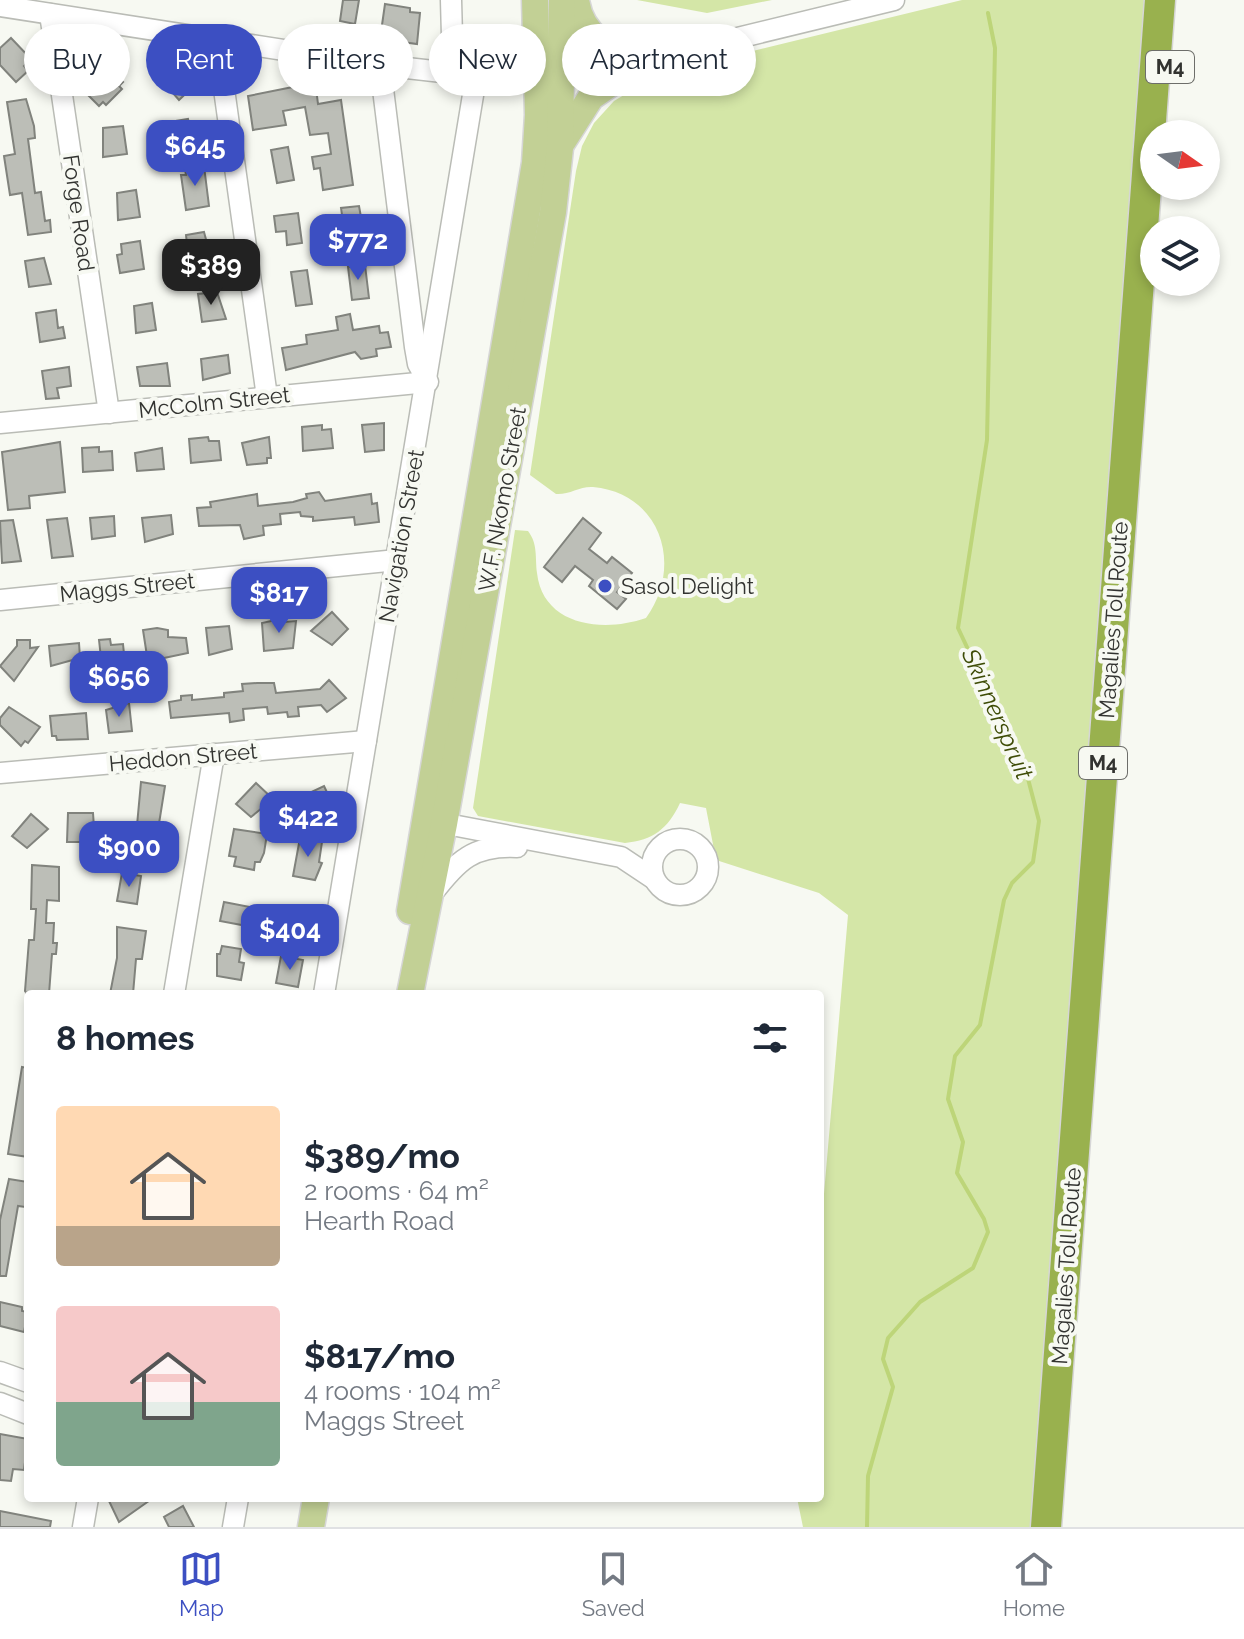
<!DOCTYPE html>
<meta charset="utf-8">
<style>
body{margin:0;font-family:Raleway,sans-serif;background:#f2f2f3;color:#1f2937;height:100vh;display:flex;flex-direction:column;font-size:30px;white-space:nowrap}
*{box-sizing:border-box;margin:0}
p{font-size:26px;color:#747a83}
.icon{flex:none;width:44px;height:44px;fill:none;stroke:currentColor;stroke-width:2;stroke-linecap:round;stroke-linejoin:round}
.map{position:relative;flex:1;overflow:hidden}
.details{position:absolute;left:24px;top:990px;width:800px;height:512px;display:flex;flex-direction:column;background:#fff;border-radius:8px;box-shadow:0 4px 12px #0003}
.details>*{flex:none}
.top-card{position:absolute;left:24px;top:24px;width:800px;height:72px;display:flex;gap:16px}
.needle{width:52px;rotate:104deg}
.tools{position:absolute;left:1140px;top:120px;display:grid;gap:16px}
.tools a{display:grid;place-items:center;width:80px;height:80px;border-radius:50%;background:#fff;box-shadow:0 4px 12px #0003;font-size:40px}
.price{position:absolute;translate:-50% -68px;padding:0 18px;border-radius:16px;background:#3c4fc2;color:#fff;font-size:26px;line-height:52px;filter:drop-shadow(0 2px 4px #0008)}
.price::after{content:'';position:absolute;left:50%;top:48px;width:24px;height:18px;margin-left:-12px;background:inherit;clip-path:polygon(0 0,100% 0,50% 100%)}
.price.selected{background:#222;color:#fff}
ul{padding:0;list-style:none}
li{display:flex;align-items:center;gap:24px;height:200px;padding:0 32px}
li span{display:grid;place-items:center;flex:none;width:224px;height:160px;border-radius:8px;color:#555}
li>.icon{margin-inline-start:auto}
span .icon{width:96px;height:96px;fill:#fffc;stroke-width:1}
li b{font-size:34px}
h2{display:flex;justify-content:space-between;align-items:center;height:96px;padding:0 32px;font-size:34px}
.chip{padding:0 28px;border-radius:36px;background:#fff;box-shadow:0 4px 12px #0003;font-size:28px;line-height:72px}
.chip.selected{background:#3c4fc2;color:#fff}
.tab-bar{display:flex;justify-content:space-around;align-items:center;height:112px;border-top:2px solid #e0e1e3;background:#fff;font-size:22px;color:#747a83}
.tab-bar a{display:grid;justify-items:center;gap:4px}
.tab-bar .selected{color:#3c4fc2}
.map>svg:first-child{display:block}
.green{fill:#d4e6a7}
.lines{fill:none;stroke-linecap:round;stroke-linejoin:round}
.stream{stroke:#bdd579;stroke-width:4}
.building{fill:#bcbeb7;stroke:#81837d;stroke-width:2}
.minor-casing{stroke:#babcb6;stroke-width:23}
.major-casing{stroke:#d6d6d6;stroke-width:29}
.highway-casing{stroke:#d6d6d6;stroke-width:33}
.minor{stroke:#fff;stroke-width:20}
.major{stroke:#c2d095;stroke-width:26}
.highway{stroke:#99b14e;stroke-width:30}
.poi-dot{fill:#3c4fc2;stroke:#f7f9f2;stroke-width:3}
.labels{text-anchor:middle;stroke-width:8;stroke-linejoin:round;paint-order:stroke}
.shield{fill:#f7f9f2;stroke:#6d6e6a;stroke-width:2}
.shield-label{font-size:20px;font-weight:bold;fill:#323330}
.street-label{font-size:22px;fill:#323330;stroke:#f7f9f2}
.poi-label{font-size:22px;fill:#323330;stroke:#f7f9f2;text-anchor:start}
.water-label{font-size:24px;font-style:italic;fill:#3e4c06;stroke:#f7f9f2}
</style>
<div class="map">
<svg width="1244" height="1527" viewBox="0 0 1244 1527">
<rect width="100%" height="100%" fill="#f7f9f2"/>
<g class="green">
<path d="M637,0H772L707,13Z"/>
<path d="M962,0H1145L1030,1527H803L797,1498H820V1240L848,915L819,893L716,860L706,808L680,803C668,829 653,840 625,843L478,816L473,808L515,530L528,531C538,544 535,557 537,573C543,626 603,633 646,618C684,566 661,493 593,487C580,486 569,495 556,494L530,475L576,171L582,146L594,123L614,101L639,86L724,58Z"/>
</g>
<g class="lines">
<path class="stream" d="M867,1527L868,1476L893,1387L883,1359L888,1338L920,1302L973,1268L988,1232L984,1219L957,1173L963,1142L948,1099L955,1056L980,1025L1004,900L1012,883L1033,862L1039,821L1027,775L958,628L987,440L995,48L988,13"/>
</g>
<g class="building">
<path d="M343,0H359L355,24L340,21Z"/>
<path d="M385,4L410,8V12L420,13L417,44L380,39Z"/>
<path d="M11,38L31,59L24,66L28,71L16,82L0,65V48Z"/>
<path d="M175,64L188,75L191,72L199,81L179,100L160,78Z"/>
<path d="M110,69L123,82L119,86L122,89L106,105L103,102L99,106L82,89L95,77L99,81Z"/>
<path d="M298,86L299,91L316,88L318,104L341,100L353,185L323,190L320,168L314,169L312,157L331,154L328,133L310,135L305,107L283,111L286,125L253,130L248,96Z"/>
<path d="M26,99L34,126L35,138L28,139L35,193L41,192L45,221L50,220L51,232L28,235L22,193L10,195L4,156L15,154L7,102Z"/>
<path d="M188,119L194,146L172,149L169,122Z"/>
<path d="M123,126L127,154L103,157V128Z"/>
<path d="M288,147L294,180L277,183L271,150Z"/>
<path d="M204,166L209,206L186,210L181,175H186L185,169Z"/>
<path d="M136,190L140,217L118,220L117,193Z"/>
<path d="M359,206L365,240L346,243L341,208Z"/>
<path d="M298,213L302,243L287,245L286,231L276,232L274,216Z"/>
<path d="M204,232L211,258L189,261L186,235Z"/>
<path d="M140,241L144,269L120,273L117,255L122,254L121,244Z"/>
<path d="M44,258L51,284L29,287L25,261Z"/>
<path d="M365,265L369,298L352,300L348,267Z"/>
<path d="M307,270L312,304L296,306L291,272Z"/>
<path d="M217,292L226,319L202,322L198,294Z"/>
<path d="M152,303L156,330L136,333L134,306Z"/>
<path d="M56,310L58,328L63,327L65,338L40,342L36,313Z"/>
<path d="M350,314L353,330L379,326L380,333L388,332L391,347L376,349L377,356L361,359L355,352L286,370L282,348L307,344L306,335L338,330L336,317Z"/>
<path d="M228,355L230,373L203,380L201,359Z"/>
<path d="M167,363L170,386H140L137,367Z"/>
<path d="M69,367L71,386L57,388L59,398L46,399L42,371Z"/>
<path d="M384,423V450L365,452L362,425Z"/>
<path d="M322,425V430L331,429L333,448L303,451L302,427Z"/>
<path d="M208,437L209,441H219L221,460L191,463L189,439Z"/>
<path d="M269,437L271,458H267V463L247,465L242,443Z"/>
<path d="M60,442L65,492L29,496L30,508L8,510L2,452Z"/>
<path d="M99,447V452L112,451L113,470L83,472L82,448Z"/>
<path d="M162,448L164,469L137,471L135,453Z"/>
<path d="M319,492L325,501L371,494L372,504L377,503L379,522L355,525L354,517L313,521V517L301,516L300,512L280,514L281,524L263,526L264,535L244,539L240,525L199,526L197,508L211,507L210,502L257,494L258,506L293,502L307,498L306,494Z"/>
<path d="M171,515L173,534L145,542L142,518Z"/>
<path d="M114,516L115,536L92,539L90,518Z"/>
<path d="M67,518L73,556L52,558L47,520Z"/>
<path d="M583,518L601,533L589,549L607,563L612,557L632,573L617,592L626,599L617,609L589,586L593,580L575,566L562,582L544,567Z"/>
<path d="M13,520L21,561L2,563L0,521Z"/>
<path d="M332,612L348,629L332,645L311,631Z"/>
<path d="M285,618V622L296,621L293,648L264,651L262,623Z"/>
<path d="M229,626L232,649L209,655L206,628Z"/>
<path d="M157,628L168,630V637L186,638L188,653L159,659L158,654L147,656L143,630Z"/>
<path d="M110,639L111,645L123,644L125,664L102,667L99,640Z"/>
<path d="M17,640H30V648L38,647L14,681L0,666L17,646Z"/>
<path d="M79,643L80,658L51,666L49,646Z"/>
<path d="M329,680L346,698L327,712L321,705L298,707L299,716L288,717L287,712L268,714L267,707L243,709L244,720L230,722L229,713L171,718L169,702L181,700V696L192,695V700L224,697V693L243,691L242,684L257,683H274L276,693L320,689Z"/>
<path d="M129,703L132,731L109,733L106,710Z"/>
<path d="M9,707L40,727L28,743L25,741L21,746L0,725V718Z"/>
<path d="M86,713L88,739L57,740L56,736H52L50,716Z"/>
<path d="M141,782L165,786L153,861L134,858Z"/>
<path d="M256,783L273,799L251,817L236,804Z"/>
<path d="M324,786L337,814L315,823L307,794Z"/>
<path d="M68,813H93L95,842H67Z"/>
<path d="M31,814L48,829L27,848L12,836Z"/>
<path d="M234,829L267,834L264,853L260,862H255L254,870L234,866L236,857L229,856Z"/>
<path d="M300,838L322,842L319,862L322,863L315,880L293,876Z"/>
<path d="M32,865L59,867V901L47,900L46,923H54L53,943H57L56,954H52L49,994H27L25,991L29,940H34L36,909H31Z"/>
<path d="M122,873L141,876L137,904L117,901Z"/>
<path d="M224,902L250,907L247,926L220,921Z"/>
<path d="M289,907L309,910L304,936L280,932Z"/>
<path d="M117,927L146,931L142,959H136L133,994H110L117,958Z"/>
<path d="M222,946L241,949L239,962L244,963L241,980L217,976V954H220Z"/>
<path d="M281,956L303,960L298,987L276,983Z"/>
<path d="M22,1067L28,1068V1157L8,1154Z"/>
<path d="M9,1179L28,1182V1200L25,1207L18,1206L6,1276H0V1220Z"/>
<path d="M0,1302L22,1307V1311L28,1312L24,1332L0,1326Z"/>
<path d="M0,1434L28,1439L24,1470L13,1469L11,1481L0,1480Z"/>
<path d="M116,1498H153L119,1522L109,1501Z"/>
<path d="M183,1506L194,1527H169L164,1517Z"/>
<path d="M0,1511L51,1521L50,1527H0Z"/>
</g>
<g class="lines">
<g class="minor-casing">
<g id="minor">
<path d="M451,0L453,73"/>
<path d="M0,6L380,65L513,80L537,79L643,61L894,0"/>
<path d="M50,14L109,413"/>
<path d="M217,39L267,397"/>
<path d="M0,423L428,382L418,364L415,347L380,65"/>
<path d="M0,600L397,560"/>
<path d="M0,773L366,741"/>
<path d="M431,821L621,857L654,879"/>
<circle cx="680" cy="867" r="28"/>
<path d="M432,894C458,860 473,845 517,847"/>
<path d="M174,994L214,754"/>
<path d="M324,994L476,77"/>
<path d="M0,1372L28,1382"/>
<path d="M0,1403L28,1414"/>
<path d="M83,1527L88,1498"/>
<path d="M233,1527L238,1498"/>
</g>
</g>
<g class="major-casing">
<g id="major">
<path d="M576,0C581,37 611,52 643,61"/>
<path d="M563,141L591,97L643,61"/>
<path d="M410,911L535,163L538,115L535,0"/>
<path d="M410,994L444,824L553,212L560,148L562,0"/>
<path d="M311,1527L316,1498"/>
</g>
</g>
<g class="highway-casing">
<path id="highway" d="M1046,1527L1160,0"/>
</g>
<use href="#minor" class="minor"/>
<use href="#major" class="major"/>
<use href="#highway" class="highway"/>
</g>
<circle class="poi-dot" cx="605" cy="586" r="8"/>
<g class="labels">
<g class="shield">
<rect x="1146" y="51" width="48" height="32" rx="6"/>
<rect x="1079" y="747" width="48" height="32" rx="6"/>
</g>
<g class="shield-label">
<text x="1170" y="74">M4</text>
<text x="1103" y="770">M4</text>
</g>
<g class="street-label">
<text transform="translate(79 213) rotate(82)" y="8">Forge Road</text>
<text transform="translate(214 402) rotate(-6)" y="8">McColm Street</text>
<text transform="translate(502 499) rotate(-80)" y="8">W.F. Nkomo Street</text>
<text transform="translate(401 536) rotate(-80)" y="8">Navigation Street</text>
<text transform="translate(127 587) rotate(-6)" y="8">Maggs Street</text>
<text transform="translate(1113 620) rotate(-86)" y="8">Magalies Toll Route</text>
<text transform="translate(183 757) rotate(-5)" y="8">Heddon Street</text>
<text transform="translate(1066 1266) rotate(-86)" y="8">Magalies Toll Route</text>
</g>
<g class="poi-label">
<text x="621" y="594">Sasol Delight</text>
</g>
<g class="water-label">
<text transform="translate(997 714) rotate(66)" y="8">Skinnerspruit</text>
</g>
</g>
</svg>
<div class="tools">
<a><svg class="needle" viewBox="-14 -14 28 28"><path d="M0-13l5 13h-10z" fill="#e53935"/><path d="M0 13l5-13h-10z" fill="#747a83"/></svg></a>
<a><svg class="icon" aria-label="layers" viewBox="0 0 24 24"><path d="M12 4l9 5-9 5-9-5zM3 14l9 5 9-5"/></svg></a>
</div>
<b class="price" style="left:195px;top:188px">$645</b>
<b class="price" style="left:358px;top:282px">$772</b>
<b class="price selected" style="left:211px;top:307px">$389</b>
<b class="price" style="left:279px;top:635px">$817</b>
<b class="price" style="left:119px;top:719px">$656</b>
<b class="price" style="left:308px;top:859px">$422</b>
<b class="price" style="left:129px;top:889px">$900</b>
<b class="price" style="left:290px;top:972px">$404</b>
<div class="top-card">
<a class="chip">Buy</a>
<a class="chip selected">Rent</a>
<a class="chip">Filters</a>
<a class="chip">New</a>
<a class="chip">Apartment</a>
</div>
<section class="details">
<h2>8 homes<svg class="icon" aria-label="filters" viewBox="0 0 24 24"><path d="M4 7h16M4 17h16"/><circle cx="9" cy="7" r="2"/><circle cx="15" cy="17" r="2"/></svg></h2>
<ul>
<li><span style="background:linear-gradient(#ffd9b3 75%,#b9a48a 0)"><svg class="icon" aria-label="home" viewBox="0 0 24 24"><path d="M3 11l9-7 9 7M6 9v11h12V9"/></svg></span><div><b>$389/mo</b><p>2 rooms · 64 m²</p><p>Hearth Road</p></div></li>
<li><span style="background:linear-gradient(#f6c9c9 60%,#7fa58c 0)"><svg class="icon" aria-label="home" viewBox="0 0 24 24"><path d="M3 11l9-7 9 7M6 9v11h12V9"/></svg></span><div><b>$817/mo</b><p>4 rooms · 104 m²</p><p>Maggs Street</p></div></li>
</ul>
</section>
</div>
<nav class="tab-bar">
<a class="selected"><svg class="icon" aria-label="map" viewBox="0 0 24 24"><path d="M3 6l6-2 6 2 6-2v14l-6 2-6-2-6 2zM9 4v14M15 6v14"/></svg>Map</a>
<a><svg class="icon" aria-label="saved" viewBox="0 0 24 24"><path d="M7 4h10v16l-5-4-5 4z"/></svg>Saved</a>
<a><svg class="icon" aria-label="home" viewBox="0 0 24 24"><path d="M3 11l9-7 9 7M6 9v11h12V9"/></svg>Home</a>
</nav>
